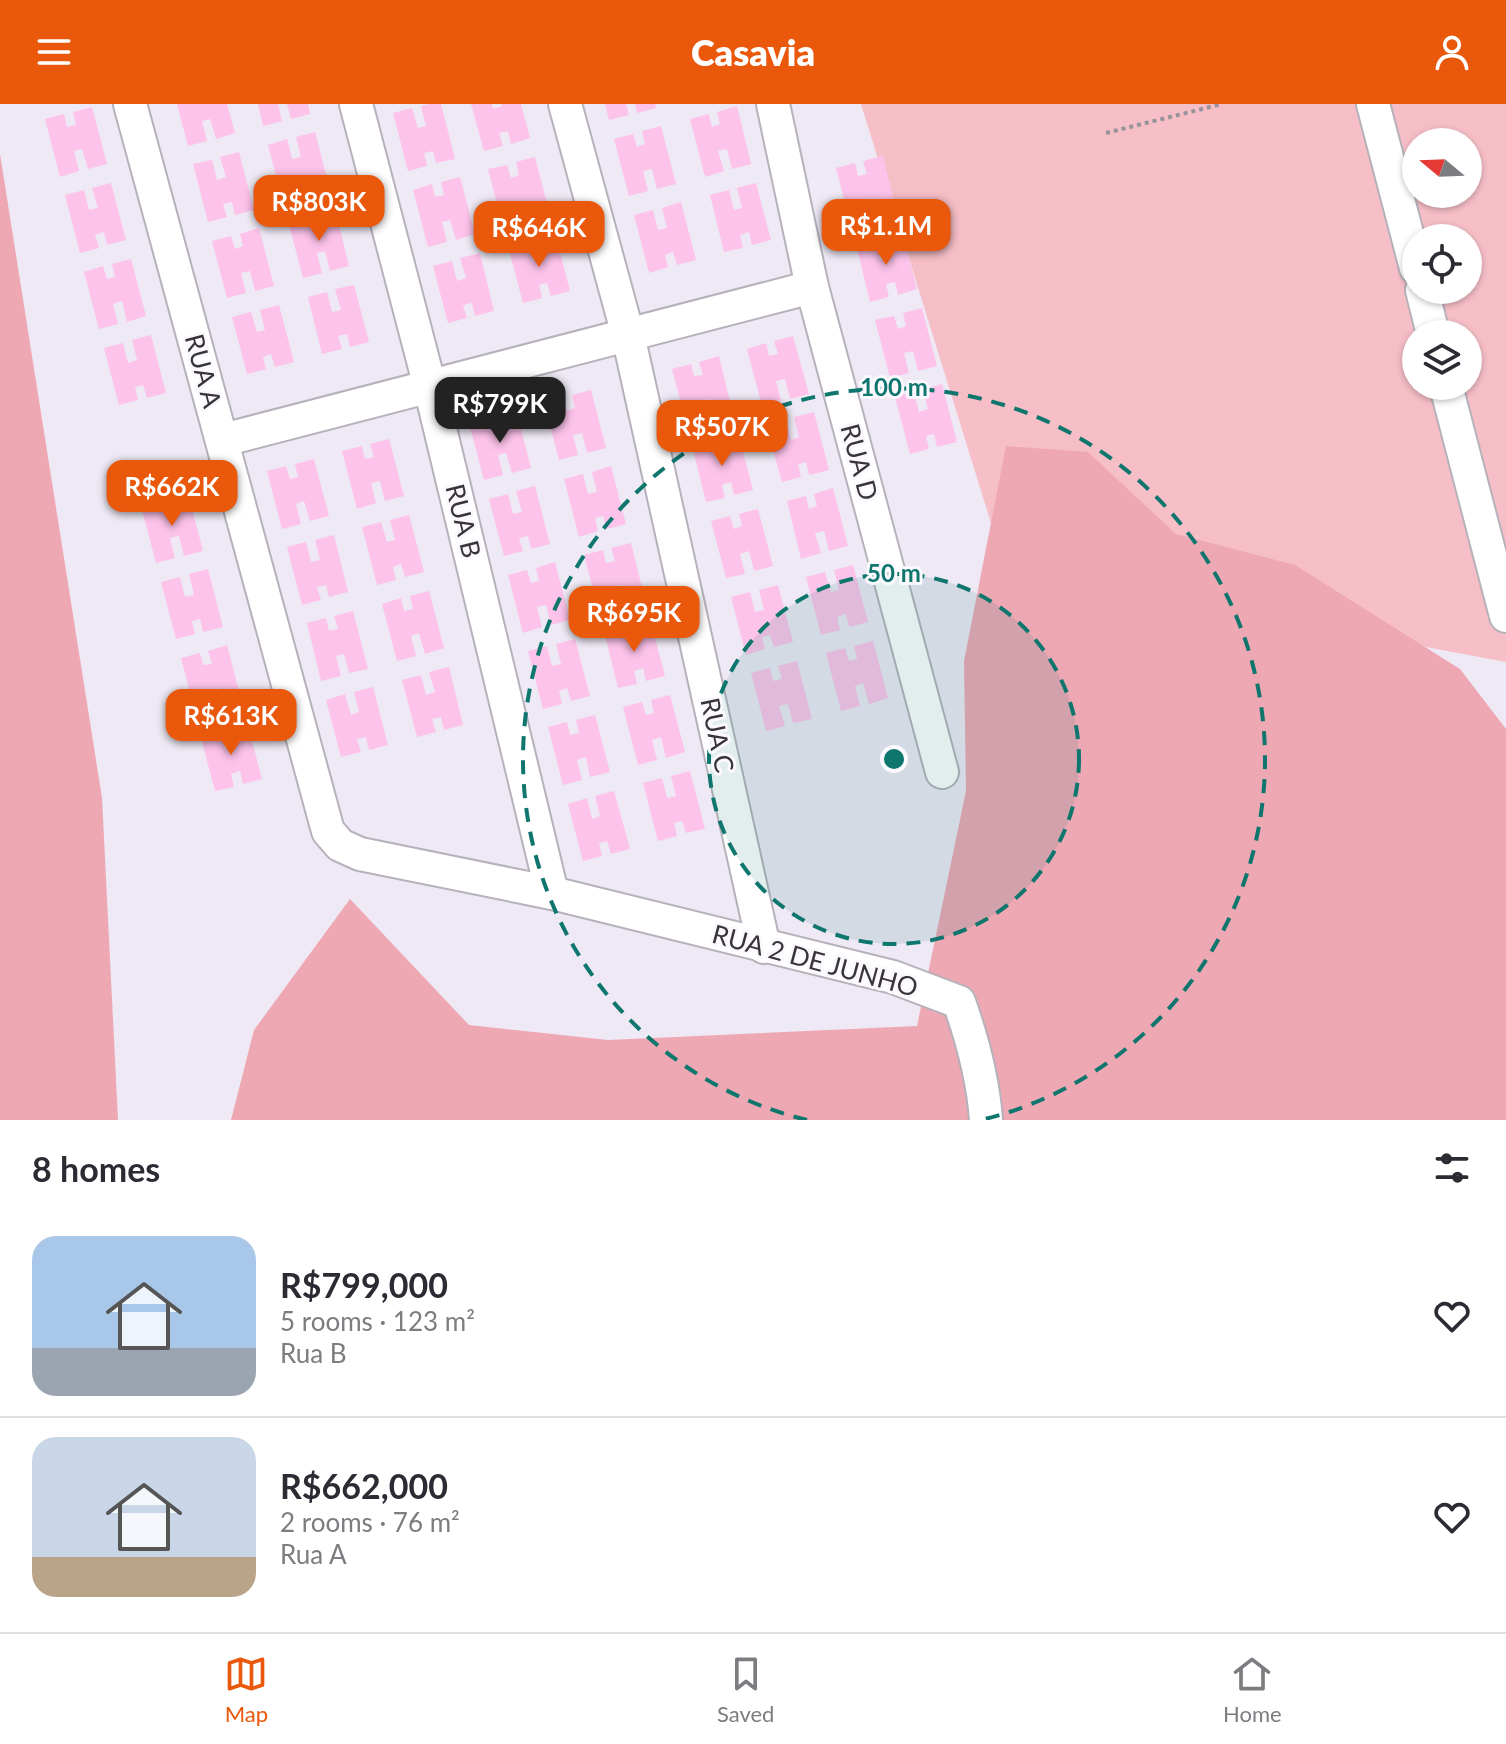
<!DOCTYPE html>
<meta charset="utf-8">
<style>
body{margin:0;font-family:Lato,sans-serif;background:#f7f7f7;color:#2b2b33;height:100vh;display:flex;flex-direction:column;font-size:30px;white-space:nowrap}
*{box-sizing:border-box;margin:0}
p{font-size:26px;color:#7c7c81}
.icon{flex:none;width:44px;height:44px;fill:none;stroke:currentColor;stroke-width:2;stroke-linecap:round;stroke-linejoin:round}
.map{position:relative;height:1016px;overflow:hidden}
.details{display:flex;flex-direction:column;background:#fff;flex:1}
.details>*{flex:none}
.needle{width:52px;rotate:289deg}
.tools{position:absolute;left:1402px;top:24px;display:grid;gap:16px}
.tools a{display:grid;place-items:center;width:80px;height:80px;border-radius:50%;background:#fff;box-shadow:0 2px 6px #0004;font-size:40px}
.price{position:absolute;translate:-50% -68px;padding:0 18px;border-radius:16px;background:#ea580c;color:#fff;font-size:26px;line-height:52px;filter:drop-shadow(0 2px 4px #0008)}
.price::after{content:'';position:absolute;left:50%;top:48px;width:24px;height:18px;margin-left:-12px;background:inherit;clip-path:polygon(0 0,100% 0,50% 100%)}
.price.on{background:#222;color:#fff}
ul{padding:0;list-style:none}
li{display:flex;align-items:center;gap:24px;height:200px;padding:0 32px}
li+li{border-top:2px solid #e1e1e2}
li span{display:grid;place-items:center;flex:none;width:224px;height:160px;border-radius:24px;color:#555}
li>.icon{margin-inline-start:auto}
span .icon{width:96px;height:96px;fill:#fffc;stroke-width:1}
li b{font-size:34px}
h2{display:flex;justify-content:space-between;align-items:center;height:96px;padding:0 32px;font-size:34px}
header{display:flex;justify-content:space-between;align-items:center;height:104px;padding:0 32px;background:#ea580c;color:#fff;font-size:36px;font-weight:800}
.menu{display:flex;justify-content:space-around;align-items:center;height:112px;border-top:2px solid #e1e1e2;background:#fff;font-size:22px;color:#7c7c81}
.menu a{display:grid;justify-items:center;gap:4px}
.menu .on{color:#ea580c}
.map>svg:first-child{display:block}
.green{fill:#f6bec7;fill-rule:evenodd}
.forest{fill:#eea8b4}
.building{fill:#fdc3eb}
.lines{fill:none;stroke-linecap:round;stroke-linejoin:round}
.minor-casing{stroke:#b6b1bb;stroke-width:36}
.path{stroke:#96939b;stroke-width:4;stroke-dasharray:4 4;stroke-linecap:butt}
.minor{stroke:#fff;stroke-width:32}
.ring{fill:none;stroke:#0f766e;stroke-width:4;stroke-dasharray:14 10}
.labels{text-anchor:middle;stroke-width:6;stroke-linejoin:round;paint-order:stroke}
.street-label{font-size:26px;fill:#373539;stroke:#fbf8fe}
.centre{fill:#0f766e;stroke:#fbf8fe;stroke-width:4}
.ring-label{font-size:24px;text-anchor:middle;font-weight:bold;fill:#0f766e;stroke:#fbf8fe;stroke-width:6;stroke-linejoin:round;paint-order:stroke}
</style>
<header><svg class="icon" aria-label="menu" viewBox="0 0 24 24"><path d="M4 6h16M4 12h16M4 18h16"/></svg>Casavia<svg class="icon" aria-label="person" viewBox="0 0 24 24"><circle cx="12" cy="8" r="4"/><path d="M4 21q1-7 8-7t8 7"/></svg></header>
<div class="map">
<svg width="1506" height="1016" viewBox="0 0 1506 1016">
<rect width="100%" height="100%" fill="#eee9f4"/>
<path class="green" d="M861,0H1506V558L1005,464ZM1416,38H1468V90H1416ZM1416,134H1468V186H1416ZM1416,230H1468V282H1416Z"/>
<g class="forest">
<path d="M0,50L102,694L118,1016H0Z"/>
<path d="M1006,342L1088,348L1176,430L1295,461L1460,565L1506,625V1016H231L254,926L350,795L469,921L608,936L917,922L966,687L964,557Z"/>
</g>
<g class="building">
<path d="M177,0H227L235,29L216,35L210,15L202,17L207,37L188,42Z"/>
<path d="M258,0H278L282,17L263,22Z"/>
<path d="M287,0H308L310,10L291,15Z"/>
<path d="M429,0H441L455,55L436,59L433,47L424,49L427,62L408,67L393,9L412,4L418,24L426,22L421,2Z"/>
<path d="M471,0H492L493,5L502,2L501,0H521L530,34L511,40L508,27L499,29L503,42L484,47Z"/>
<path d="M605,0H626L629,11L609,16Z"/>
<path d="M635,0H655L656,4L637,9Z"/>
<path d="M737,2L751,60L732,65L727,45L718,47L724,67L705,73L690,15L709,10L712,23L720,20L717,8Z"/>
<path d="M92,3L107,60L88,65L82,45L74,47L79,67L60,73L45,15L64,10L67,23L76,21L73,8Z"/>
<path d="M661,22L676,80L657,85L652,65L643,67L648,87L629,92L614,35L633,30L637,43L645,40L642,27Z"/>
<path d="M315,28L330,86L311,91L307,78L299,80L302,93L283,98L268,41L287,35L292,55L301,53L296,33Z"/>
<path d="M239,48L254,106L235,111L232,98L223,100L227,113L208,118L193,60L212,56L217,76L226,73L220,53Z"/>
<path d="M883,52L897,109L878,115L873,94L864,97L870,117L851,122L836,64L855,59L858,72L867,70L863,57Z"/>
<path d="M535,53L550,111L531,116L526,96L517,98L522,118L503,123L488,65L507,61L511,74L519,71L516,58Z"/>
<path d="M460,73L475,130L456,136L450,116L442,118L447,138L428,143L413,86L432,80L435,93L444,91L441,78Z"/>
<path d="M111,79L126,136L107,141L104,128L95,131L99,144L80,149L65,91L84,86L89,106L98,104L92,84Z"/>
<path d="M756,79L771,136L752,141L749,128L740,131L743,144L724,148L710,91L729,86L734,106L742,104L737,84Z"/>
<path d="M681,98L696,156L677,161L673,148L665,151L668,163L649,169L634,111L653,106L658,126L667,124L662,104Z"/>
<path d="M335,104L349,162L330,167L325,147L317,149L322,169L303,174L288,117L307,112L310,124L319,122L316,109Z"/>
<path d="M259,124L274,182L255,187L250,167L241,169L246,189L227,194L212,137L231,132L235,145L243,142L240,130Z"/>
<path d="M902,128L917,185L898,191L895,178L886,180L889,193L870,198L856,140L875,135L880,156L888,153L883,133Z"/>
<path d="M555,129L570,187L551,192L547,179L539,181L542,194L523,199L508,142L527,137L533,156L541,154L536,134Z"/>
<path d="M480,149L494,207L475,212L472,199L463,201L467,214L448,219L433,162L452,157L457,177L466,174L460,154Z"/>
<path d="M131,155L146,212L127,218L122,197L113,200L118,220L99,225L84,168L103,162L107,175L115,173L112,160Z"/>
<path d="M354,181L369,238L350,243L347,230L338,232L342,245L322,250L308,193L327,188L332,208L341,206L335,185Z"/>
<path d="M279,201L294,258L275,263L271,250L263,253L266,265L247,270L232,213L251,208L257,228L265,226L260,206Z"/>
<path d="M922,204L937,262L918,267L913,247L904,249L909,269L890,274L875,216L894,212L898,225L906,222L903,209Z"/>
<path d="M151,231L166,289L147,294L143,281L135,283L138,296L119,301L104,244L123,239L128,259L137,256L132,236Z"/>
<path d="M793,232L809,290L790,295L785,275L776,277L781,297L762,302L747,245L766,239L769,252L778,250L774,237Z"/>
<path d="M719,252L733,310L714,315L709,295L700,297L706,317L687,322L672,265L691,260L694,272L703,271L699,258Z"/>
<path d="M942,280L957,338L937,343L934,330L926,332L929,345L910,350L895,293L914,288L919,308L928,305L923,286Z"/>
<path d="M591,286L606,344L587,349L582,329L573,331L578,351L559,356L544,299L563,294L567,307L575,304L572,291Z"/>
<path d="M516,306L531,364L512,369L506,349L498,351L503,371L484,376L469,319L488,314L491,326L500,324L497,311Z"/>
<path d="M814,308L829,366L809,371L806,358L798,360L801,373L782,378L766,321L786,316L791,336L799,333L794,313Z"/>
<path d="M738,329L753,386L734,391L731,378L722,381L725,394L706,398L692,341L711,336L716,356L724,353L719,334Z"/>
<path d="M389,335L404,392L385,397L380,377L371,379L376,399L357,405L342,347L362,342L365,355L374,353L370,340Z"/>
<path d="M314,355L329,412L310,417L304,397L296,400L301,420L282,425L267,367L286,362L290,375L298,373L295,360Z"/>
<path d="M611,362L626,420L607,425L603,412L595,414L598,427L579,433L564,375L583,370L588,390L597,388L592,368Z"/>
<path d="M535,382L550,440L531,445L528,432L519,434L523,447L504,452L489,395L508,390L513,410L522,408L516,387Z"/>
<path d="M833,384L848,442L829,447L824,427L815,429L821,449L801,455L787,397L806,392L809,405L817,402L814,390Z"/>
<path d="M188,389L203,447L184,452L179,432L170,434L175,454L156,459L141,402L160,397L164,410L172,407L169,394Z"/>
<path d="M758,405L773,462L754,467L749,447L740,450L745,470L726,474L711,417L730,412L734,425L742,422L739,410Z"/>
<path d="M409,411L424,468L405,473L401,460L393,463L396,476L377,481L362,423L381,418L387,438L395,436L390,416Z"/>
<path d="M334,431L348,488L329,493L326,481L317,483L321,496L302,501L287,443L306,438L311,458L320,456L315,436Z"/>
<path d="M631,439L645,496L626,501L621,481L613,483L618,503L599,508L584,451L603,446L606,459L615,457L611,444Z"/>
<path d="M555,458L570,516L551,521L546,501L537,503L542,523L523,529L508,471L527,466L531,479L539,477L536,464Z"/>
<path d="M853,461L868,518L849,523L846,510L837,513L840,526L821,531L806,473L825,468L831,488L839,486L834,466Z"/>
<path d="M208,465L223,523L203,528L200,515L192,517L195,530L176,535L161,478L180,473L185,493L194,491L189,470Z"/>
<path d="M778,481L793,538L774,543L770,531L762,533L765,545L746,551L731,493L750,488L755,508L764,506L759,486Z"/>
<path d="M429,487L444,544L425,550L419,529L411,532L416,552L397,557L382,500L401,494L404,507L413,505L410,492Z"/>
<path d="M353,507L368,565L349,569L344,550L336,552L341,572L321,577L307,519L326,514L329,527L338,525L334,512Z"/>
<path d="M650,515L665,572L646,577L643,564L634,567L637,580L618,584L604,527L623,522L628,542L637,540L631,520Z"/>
<path d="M575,535L590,592L571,597L567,584L559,587L562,600L543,605L528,547L547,542L552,562L561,560L556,540Z"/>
<path d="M873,537L888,594L869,600L863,579L855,582L860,602L841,607L826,549L845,544L849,557L857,555L854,542Z"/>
<path d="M227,541L242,599L223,604L218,584L209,586L215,606L196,611L181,554L200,549L203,561L212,560L208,547Z"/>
<path d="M797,557L812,615L793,619L788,600L779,602L785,622L766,627L751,569L770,564L773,577L782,575L778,562Z"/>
<path d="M449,563L463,621L444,626L441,613L432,615L436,628L417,633L402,576L421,571L426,591L435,588L429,568Z"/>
<path d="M373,583L388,641L369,646L366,633L357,635L361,648L341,653L326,596L345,590L351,611L359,608L354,588Z"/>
<path d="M670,591L685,648L666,654L661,633L652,636L657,656L638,661L623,603L642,598L646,611L654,609L651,596Z"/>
<path d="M595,611L610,668L590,673L586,653L577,656L582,676L563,681L548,623L567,618L570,631L579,629L576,616Z"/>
<path d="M247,618L262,675L243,680L240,667L231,670L234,683L215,687L200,630L219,625L225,645L233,643L228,623Z"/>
<path d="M690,667L705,725L686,729L682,717L674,719L677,732L658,737L643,679L662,674L667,694L676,692L671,672Z"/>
<path d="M614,687L630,745L611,750L607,737L599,739L602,752L583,757L568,700L587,694L592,715L600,712L595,692Z"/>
</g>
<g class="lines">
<g class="minor-casing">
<g id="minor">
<path d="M130,0L328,727L340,741L360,750L552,789L893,873L959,898C973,937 983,974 986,1016"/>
<path d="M356,0L430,283L552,789"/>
<path d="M565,0L628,231L764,843"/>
<path d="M773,0L812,183L942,668"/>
<path d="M1373,0L1416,164"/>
<path d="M1422,186L1433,230"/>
<path d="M1446,282L1506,512"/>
<path d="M223,336L812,183"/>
</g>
</g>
<path class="path" d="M1106,29L1222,0"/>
<use href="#minor" class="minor"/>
</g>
<circle cx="894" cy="655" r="185" fill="#0f766e" fill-opacity=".12"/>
<g class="ring">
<circle cx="894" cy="655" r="185"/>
<path d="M807 1016A371 371 0 1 1 981 1016"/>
</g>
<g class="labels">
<g class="street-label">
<text transform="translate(203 267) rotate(75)" y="9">RUA A</text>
<text transform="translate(859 358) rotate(75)" y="9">RUA D</text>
<text transform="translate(463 417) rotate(76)" y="9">RUA B</text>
<text transform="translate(717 631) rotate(78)" y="9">RUA C</text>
<text transform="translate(815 857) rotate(15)" y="9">RUA 2 DE JUNHO</text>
</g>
</g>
<circle cx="894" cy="655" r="12" class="centre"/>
<g class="ring-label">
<text x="894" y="292">100 m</text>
<text x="894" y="478">50 m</text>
</g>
</svg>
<div class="tools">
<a><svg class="needle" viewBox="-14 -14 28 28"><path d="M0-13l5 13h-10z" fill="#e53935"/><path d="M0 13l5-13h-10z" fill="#7c7c81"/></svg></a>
<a><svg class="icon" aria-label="locate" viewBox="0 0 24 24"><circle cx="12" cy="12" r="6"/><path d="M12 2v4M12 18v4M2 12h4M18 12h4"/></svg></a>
<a><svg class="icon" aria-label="layers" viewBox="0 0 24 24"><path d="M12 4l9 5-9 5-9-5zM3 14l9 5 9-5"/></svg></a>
</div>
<b class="price" style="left:319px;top:139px">R$803K</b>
<b class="price" style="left:886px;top:163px">R$1.1M</b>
<b class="price" style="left:539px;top:165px">R$646K</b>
<b class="price on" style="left:500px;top:341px">R$799K</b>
<b class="price" style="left:722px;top:364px">R$507K</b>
<b class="price" style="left:172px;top:424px">R$662K</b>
<b class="price" style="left:634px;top:550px">R$695K</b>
<b class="price" style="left:231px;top:653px">R$613K</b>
</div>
<section class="details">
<h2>8 homes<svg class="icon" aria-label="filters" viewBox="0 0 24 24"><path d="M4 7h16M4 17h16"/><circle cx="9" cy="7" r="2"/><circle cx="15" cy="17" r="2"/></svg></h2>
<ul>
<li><span style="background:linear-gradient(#a9c7e8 70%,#9aa5b1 0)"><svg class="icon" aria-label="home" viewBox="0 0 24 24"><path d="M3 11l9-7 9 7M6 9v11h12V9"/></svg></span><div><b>R$799,000</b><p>5 rooms · 123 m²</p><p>Rua B</p></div><svg class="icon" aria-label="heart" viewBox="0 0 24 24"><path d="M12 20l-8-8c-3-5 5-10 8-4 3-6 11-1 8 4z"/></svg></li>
<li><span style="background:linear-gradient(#c9d6e8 75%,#b9a48a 0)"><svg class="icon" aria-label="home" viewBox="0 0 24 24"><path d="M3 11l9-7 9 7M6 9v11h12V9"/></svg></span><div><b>R$662,000</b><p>2 rooms · 76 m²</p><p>Rua A</p></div><svg class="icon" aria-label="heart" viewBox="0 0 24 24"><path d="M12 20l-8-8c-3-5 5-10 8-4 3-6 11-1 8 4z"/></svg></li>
</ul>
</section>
<nav class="menu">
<a class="on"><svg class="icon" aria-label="map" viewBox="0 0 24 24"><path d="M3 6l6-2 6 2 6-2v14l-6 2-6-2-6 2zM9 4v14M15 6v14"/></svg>Map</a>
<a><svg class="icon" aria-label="saved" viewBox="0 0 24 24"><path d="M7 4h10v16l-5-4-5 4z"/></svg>Saved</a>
<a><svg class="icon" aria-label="home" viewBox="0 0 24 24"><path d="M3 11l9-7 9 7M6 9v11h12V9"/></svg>Home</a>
</nav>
